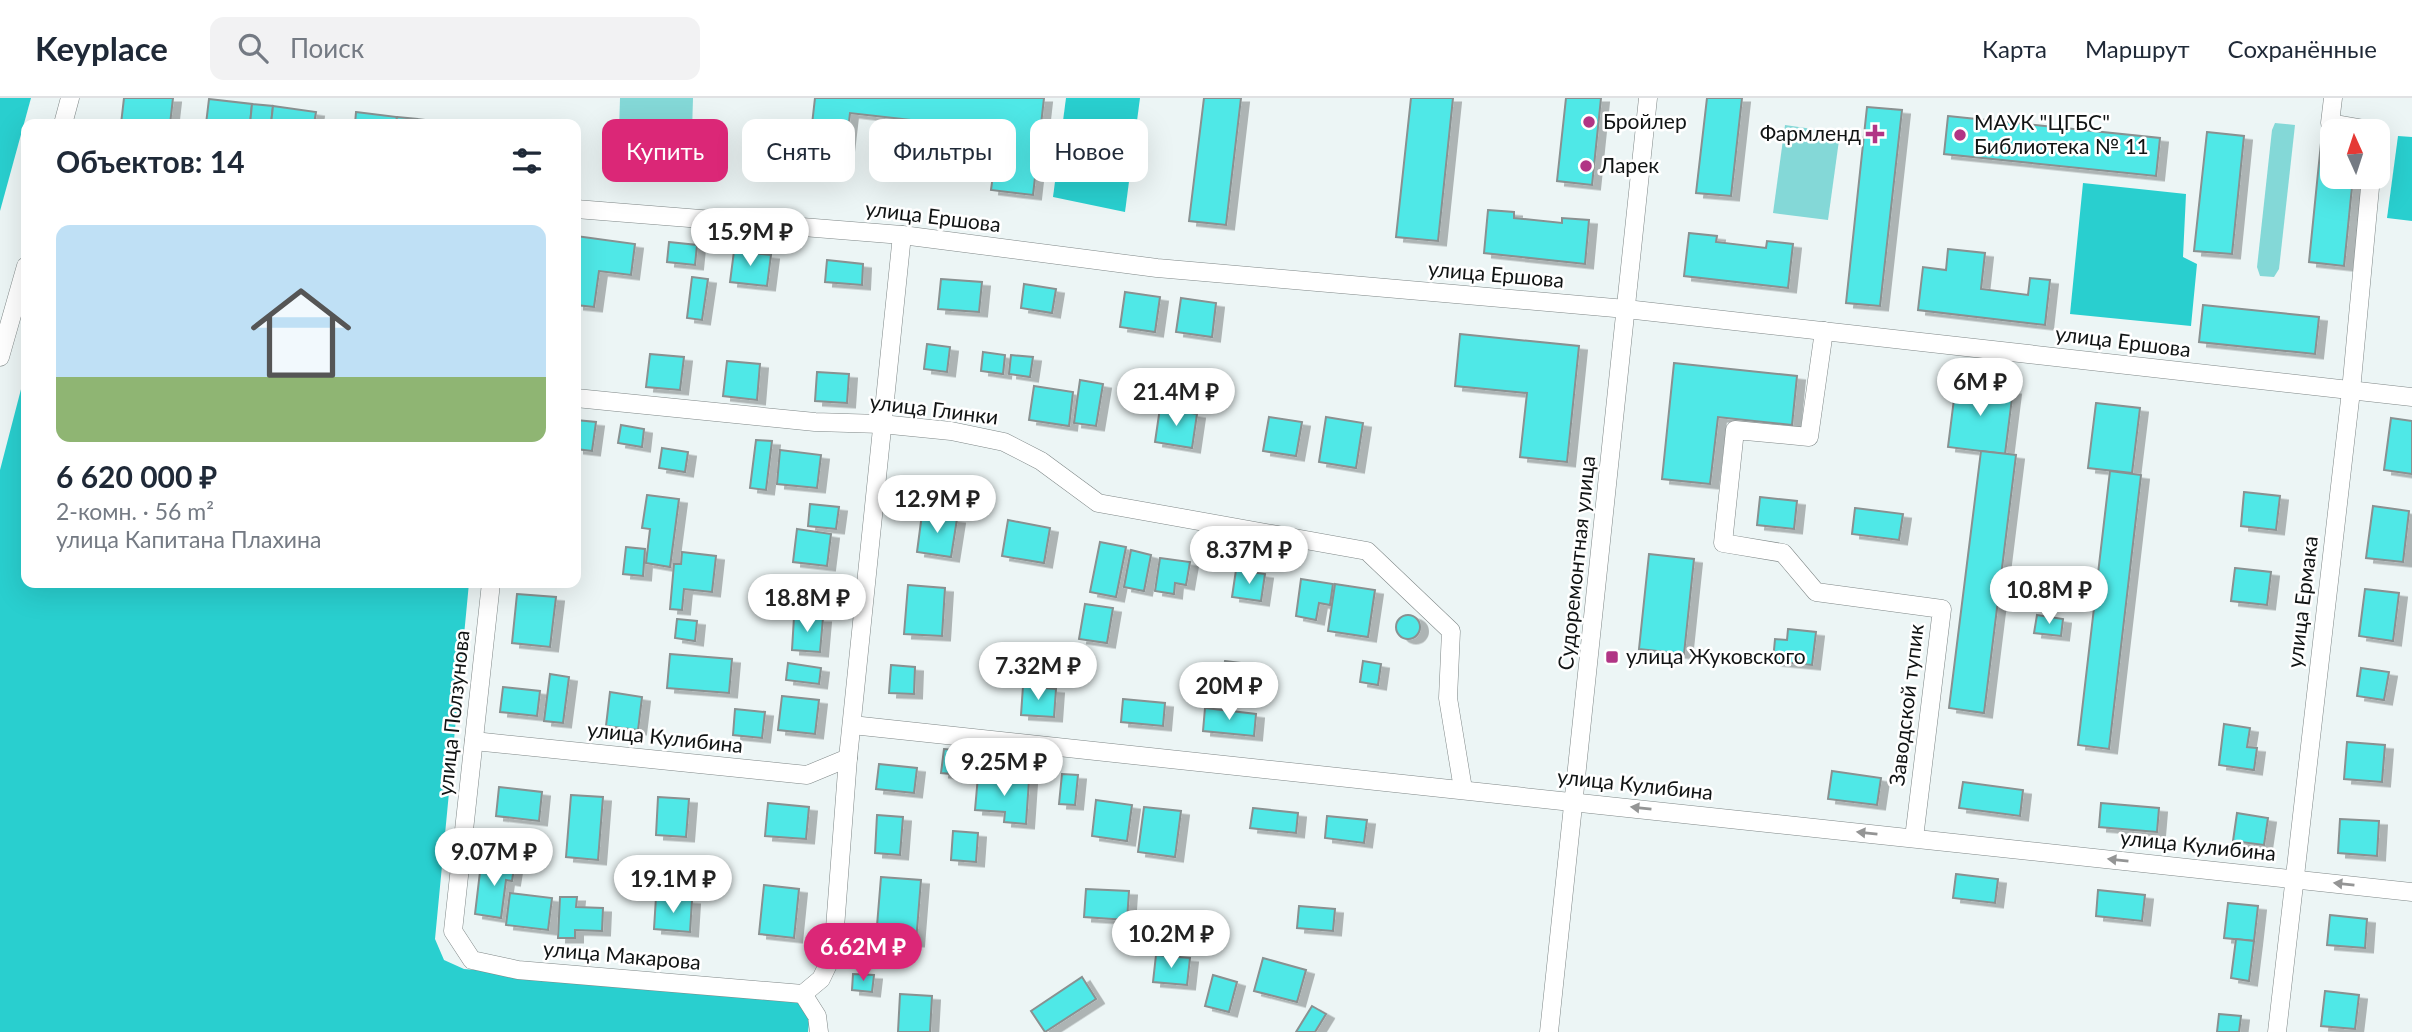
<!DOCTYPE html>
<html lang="ru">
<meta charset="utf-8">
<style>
body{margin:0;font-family:Lato,sans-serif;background:#f2f2f3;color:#1f2937;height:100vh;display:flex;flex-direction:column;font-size:26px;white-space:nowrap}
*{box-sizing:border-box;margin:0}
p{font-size:23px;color:#747a83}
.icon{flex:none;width:38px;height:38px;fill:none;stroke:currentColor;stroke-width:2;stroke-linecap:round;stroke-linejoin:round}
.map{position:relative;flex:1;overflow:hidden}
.side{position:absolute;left:21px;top:21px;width:560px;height:469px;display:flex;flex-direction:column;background:#fff;border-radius:14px;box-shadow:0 7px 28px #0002}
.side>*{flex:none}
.guide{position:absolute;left:602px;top:21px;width:665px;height:63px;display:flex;gap:14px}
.needle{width:46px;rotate:357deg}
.controls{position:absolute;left:2320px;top:21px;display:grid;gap:14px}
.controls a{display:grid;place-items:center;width:70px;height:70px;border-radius:14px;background:#fff;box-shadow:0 7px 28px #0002;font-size:35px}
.price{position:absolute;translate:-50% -60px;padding:0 16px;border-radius:24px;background:#fff;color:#222;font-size:23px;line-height:46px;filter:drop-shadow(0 2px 4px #0008)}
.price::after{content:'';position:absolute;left:50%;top:42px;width:21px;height:16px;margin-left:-10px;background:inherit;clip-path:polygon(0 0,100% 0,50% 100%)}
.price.on{background:#db2777;color:#fff}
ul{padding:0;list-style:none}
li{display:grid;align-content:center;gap:14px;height:371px;padding:0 35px}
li+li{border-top:2px solid #e0e1e3}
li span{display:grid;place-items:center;height:217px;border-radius:14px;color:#555}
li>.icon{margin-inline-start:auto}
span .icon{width:126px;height:126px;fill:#fffc;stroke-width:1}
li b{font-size:30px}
h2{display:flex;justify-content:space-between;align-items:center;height:84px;padding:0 35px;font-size:30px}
.tag{padding:0 24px;border-radius:14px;background:#fff;box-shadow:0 7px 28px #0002;font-size:24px;line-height:63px}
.tag.on{background:#db2777;color:#fff}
header{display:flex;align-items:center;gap:42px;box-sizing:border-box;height:98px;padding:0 35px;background:#fff;border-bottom:2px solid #e0e1e3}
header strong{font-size:33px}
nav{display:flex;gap:38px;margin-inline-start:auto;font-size:24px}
.search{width:490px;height:63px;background:#f2f2f3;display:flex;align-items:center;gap:18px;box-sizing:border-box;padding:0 24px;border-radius:14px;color:#747a83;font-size:26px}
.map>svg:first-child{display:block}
.green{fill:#84d8d7}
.forest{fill:#29cfcf}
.building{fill:#4fe8e7;stroke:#899191;stroke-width:2;filter:url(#shadow)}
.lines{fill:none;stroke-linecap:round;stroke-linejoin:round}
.street-casing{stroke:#7f8787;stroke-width:19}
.street{stroke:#fff;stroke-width:18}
.oneway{fill:#949595}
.poi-dot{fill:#b13585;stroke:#fff;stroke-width:2.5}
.labels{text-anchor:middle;stroke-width:5;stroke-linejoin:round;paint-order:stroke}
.poi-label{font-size:21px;fill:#111414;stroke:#fff;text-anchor:start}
.street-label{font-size:21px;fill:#111414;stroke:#fff}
</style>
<header>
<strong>Keyplace</strong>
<div class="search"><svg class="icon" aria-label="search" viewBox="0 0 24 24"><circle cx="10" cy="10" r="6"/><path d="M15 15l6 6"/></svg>Поиск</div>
<nav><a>Карта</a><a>Маршрут</a><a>Сохранённые</a></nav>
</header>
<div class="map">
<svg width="2412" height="934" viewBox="0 0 2412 934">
<defs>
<filter id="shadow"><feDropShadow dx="8" dy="4.5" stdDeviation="0" flood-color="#0004"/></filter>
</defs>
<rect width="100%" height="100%" fill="#ecf5f5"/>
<g class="green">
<path d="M620,0H693L691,68L618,65Z"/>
<path d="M2275,25L2295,27L2279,171L2274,179L2260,178L2257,169L2272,32Z"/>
<path d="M1785,27L1840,35L1828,122L1773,115Z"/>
</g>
<g class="forest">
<path d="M0,0H31L0,113Z"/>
<path d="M1066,0H1140L1125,114L1053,99Z"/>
<path d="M2398,38L2412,39V123L2387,120Z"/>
<path d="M2083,85L2186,96L2183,159L2197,166L2191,228L2070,216Z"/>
<path d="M26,272V485H469L435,841L444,862L464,871L800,901L810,916L808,934H0V372Z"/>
</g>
<g class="building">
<path d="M124,0H173L170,26H121Z"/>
<path d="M815,0H1044L1033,97L991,92L999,32L850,15L844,67L808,62Z"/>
<path d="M1204,0H1241L1226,127L1189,123Z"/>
<path d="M1411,0H1453L1438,143L1396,139Z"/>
<path d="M1566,0H1601L1592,87L1557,83Z"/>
<path d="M1707,0H1742L1731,98L1696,95Z"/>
<path d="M209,1L252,6L250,26H206Z"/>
<path d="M252,6L273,8L271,26H250Z"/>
<path d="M273,8L316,14L314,26H271Z"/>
<path d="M1867,9L1902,12L1880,208L1846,205Z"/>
<path d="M356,14L397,19L396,26H355Z"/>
<path d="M1948,18L2160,40L2156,78L1944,56Z"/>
<path d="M397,19L417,21L416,26H396Z"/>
<path d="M417,21L458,26H416Z"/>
<path d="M2207,34L2244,38L2232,156L2194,153Z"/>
<path d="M2321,45L2333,46V79H2353L2344,168L2309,164Z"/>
<path d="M1488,112L1514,114V120L1562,125V120L1589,122L1585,166L1484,155Z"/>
<path d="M1689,135L1717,138L1716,144L1766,150L1767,143L1793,146L1788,190L1684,178Z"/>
<path d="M576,138L635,146L631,177L599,173L594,209L576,207Z"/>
<path d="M669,144L697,147L695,167L667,164Z"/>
<path d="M1948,151L1985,155L1981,191L2028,197L2030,180L2050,182L2045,227L1918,212L1923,169L1946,172Z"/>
<path d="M734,153L771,157L767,188L730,184Z"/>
<path d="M827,162L863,166L862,187L825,184Z"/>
<path d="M692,179L708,181L702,222L687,220Z"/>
<path d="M941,181L982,184L979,214L938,211Z"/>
<path d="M1024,186L1056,191L1052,215L1021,210Z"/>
<path d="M1125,194L1160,199L1155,234L1120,229Z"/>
<path d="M1181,200L1216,205L1212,239L1176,234Z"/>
<path d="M2203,207L2319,219L2315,256L2199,244Z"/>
<path d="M1460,236L1579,248L1567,364L1520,359L1527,295L1455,288Z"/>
<path d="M927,246L950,249L947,274L924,271Z"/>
<path d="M983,254L1005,257L1003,276L981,273Z"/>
<path d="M650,256L684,259L680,292L646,289Z"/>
<path d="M1011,257L1033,259L1030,279L1009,276Z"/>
<path d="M727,263L760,266L757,302L723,298Z"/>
<path d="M1674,265L1797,278L1792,327L1718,319L1710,386L1662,381Z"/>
<path d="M817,274L849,276L847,305L815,303Z"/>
<path d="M1080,282L1103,286L1096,328L1074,325Z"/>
<path d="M1956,285L2013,292L2005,356L1948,349Z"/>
<path d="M1034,288L1073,294L1069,328L1029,322Z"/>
<path d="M2096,305L2140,310L2132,375L2088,370Z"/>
<path d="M1160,310L1197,316L1192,350L1155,344Z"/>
<path d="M1269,319L1302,324L1296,358L1263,353Z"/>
<path d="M1326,319L1363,325L1356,370L1319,364Z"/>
<path d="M2391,320L2412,323V376L2384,372Z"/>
<path d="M576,322L596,324L592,353L576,351Z"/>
<path d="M621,327L644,331L642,349L618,345Z"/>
<path d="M756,342L772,343L766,392L750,390Z"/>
<path d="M662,350L688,354L685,374L659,370Z"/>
<path d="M780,352L821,357L817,390L777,386Z"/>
<path d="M1981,353L2016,357L1984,615L1949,610Z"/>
<path d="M2110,373L2141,377L2109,651L2078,647Z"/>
<path d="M2244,394L2280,398L2276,432L2241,428Z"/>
<path d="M647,397L679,401L670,469L646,465L650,431L642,430Z"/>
<path d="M1760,399L1797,403L1794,431L1757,427Z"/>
<path d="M810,406L839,409L836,431L808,428Z"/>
<path d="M2373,408L2409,413L2403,464L2366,460Z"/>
<path d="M1855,410L1903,416L1899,442L1852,436Z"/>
<path d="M922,416L957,421L951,459L917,454Z"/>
<path d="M1008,422L1050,430L1044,465L1002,458Z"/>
<path d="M797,431L831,436L827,468L793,464Z"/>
<path d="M1100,444L1126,449L1116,499L1090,494Z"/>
<path d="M626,449L645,451L643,478L623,476Z"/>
<path d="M1131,452L1151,457L1144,493L1124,489Z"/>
<path d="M682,454L716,458L712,494L684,491L682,512L670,511L674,466H681Z"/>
<path d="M1649,456L1694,461L1684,556L1639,551Z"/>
<path d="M1160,460L1190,464L1186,487L1175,485L1174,496L1155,493Z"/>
<path d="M2235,470L2271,474L2267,507L2231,503Z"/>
<path d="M1236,472L1265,476L1261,503L1232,499Z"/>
<path d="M1301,481L1333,486L1330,507L1319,505L1316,522L1296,518Z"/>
<path d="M1335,486L1375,492L1368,539L1328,533Z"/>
<path d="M908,487L945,490L942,538L904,536Z"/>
<path d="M2365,491L2399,495L2393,543L2359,538Z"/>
<path d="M517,496L556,499L550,549L512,545Z"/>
<path d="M1085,506L1113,510L1107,545L1079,541Z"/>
<circle cx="1408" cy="529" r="12"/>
<path d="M2037,517L2063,521L2061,538L2034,535Z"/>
<path d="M794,519L823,520L820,554L792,552Z"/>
<path d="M677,521L697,523L695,543L675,540Z"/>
<path d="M1788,531L1816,534L1812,567L1773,563L1775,541L1787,542Z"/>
<path d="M670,556L732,561L729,595L667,590Z"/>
<path d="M1225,563L1242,565L1240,580L1223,578Z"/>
<path d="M1363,563L1381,566L1378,587L1360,584Z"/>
<path d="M788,565L821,570L819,586L786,582Z"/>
<path d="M891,567L915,569L914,596L889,595Z"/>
<path d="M2361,570L2389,574L2384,602L2357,598Z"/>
<path d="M550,576L569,579L563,625L544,623Z"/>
<path d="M1023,588L1056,591L1054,619L1021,617Z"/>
<path d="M503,589L540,593L537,618L500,614Z"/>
<path d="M610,594L642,599L638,632L606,628Z"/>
<path d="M782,598L819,602L815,636L778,632Z"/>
<path d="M1123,601L1165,605L1163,628L1121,624Z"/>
<path d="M1205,610L1256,616L1254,638L1203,633Z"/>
<path d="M735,611L765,614L762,640L733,637Z"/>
<path d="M2224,626L2250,630L2247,649L2257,650L2254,672L2219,667Z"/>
<path d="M2347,644L2385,647L2382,684L2344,681Z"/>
<path d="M944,651L964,653L962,677L941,675Z"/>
<path d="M879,666L917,670L914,695L876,691Z"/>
<path d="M1832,673L1881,680L1877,707L1828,701Z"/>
<path d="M1062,676L1078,677L1075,707L1059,706Z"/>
<path d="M978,678L1029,682L1026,726L1004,724L1005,714L975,712Z"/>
<path d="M1963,684L2023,692L2020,718L1959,710Z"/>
<path d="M499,689L542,694L539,723L496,718Z"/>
<path d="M571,697L603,699L598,762L566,759Z"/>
<path d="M658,699L689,701L686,739L656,737Z"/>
<path d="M1096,702L1132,707L1127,743L1092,738Z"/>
<path d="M768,705L809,709L806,741L765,738Z"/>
<path d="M2101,705L2159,710L2157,734L2099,729Z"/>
<path d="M1144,709L1181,713L1175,759L1138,754Z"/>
<path d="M1253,710L1298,715L1296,735L1250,730Z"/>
<path d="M2237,715L2268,720L2264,747L2233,743Z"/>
<path d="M877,717L903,719L900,757L875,755Z"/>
<path d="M1327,718L1367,722L1364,745L1325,740Z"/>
<path d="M2340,721L2379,723L2377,758L2338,755Z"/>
<path d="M953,733L978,735L976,764L951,762Z"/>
<path d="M492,761L515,764L512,783L506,782L501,820L475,816L480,774L490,776Z"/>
<path d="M1956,776L1998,781L1995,805L1953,800Z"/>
<path d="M881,779L921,782L916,844L876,840Z"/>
<path d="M764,787L799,791L794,840L759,836Z"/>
<path d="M1086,791L1129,793L1127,822L1084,819Z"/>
<path d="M2098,792L2145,797L2142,823L2096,818Z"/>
<path d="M510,795L552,800L548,832L506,827Z"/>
<path d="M560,799H577L576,809L603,810L602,833L575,832V840H558Z"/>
<path d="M656,799L692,802L690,834L654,831Z"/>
<path d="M2228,805L2258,808L2254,843L2224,840Z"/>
<path d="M1299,808L1335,811L1333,833L1297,830Z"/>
<path d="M2330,817L2367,821L2365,850L2327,847Z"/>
<path d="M2236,841L2254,843L2249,883L2231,880Z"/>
<path d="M1156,857L1190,860L1187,887L1153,884Z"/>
<path d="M1263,860L1306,872L1297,904L1254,893Z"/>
<path d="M853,876L874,877L872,894L852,892Z"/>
<path d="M1213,877L1237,884L1229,914L1205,908Z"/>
<path d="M1082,879L1096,901L1045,934L1031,913Z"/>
<path d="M2325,893L2359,897L2355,931L2321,928Z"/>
<path d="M900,896L932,898L930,934H898Z"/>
<path d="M1312,908L1326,916L1315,934H1296Z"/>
<path d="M2219,916L2241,918L2239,934H2217Z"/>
</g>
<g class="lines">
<g class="street-casing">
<g id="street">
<path d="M2333,0L2330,25L2376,33"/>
<path d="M63,26L70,0"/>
<path d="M576,111L902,137L1157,170L1626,211L2412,299"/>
<path d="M1824,233L1809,339L1735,332L1723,445L1783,455L1816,494L1942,511L1914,740"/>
<path d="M0,259L26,168"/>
<path d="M576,300L815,324L881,326L951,333L1004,344L1041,363L1098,405L1367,453L1451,533L1448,600L1463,691"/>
<path d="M491,485L453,833L472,862L518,872L803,896"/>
<path d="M852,627L2412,794"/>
<path d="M474,643L807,677L848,660"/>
<path d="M819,934L817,918L803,896L821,881L833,856L848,660L902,137"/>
<path d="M1549,934L1648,0"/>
<path d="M2277,934L2351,293L2371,79"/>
</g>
</g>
<use href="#street" class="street"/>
</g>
<defs><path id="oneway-solid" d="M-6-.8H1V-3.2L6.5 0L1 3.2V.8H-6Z" transform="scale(1.75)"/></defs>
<g class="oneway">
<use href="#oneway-solid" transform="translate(1641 710) rotate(-174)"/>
<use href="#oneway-solid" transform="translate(1867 735) rotate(-174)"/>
<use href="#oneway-solid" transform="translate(2118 762) rotate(-174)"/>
<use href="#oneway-solid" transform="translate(2344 786) rotate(-174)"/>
</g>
<g class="poi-dot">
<circle cx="1589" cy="24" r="7"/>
<path d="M1871.5 25.5h7v7h7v7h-7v7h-7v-7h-7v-7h7z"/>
<circle cx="1960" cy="37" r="7"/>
<circle cx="1586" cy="68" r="7"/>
<rect x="1605" y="552" width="14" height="14" rx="3.5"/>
</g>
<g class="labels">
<g class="poi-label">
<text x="1603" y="31">Бройлер</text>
<text x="1974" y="32">МАУК "ЦГБС"<tspan x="1974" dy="24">Библиотека № 11</tspan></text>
<text x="1861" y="43" text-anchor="end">Фармленд</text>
<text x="1600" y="75">Ларек</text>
<text x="1626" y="566">улица Жуковского</text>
</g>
<g class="street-label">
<text transform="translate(933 119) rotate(7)" y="7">улица Ершова</text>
<text transform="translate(1496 177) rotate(5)" y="7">улица Ершова</text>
<text transform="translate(2123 244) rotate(7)" y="7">улица Ершова</text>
<text transform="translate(934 312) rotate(7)" y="7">улица Глинки</text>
<text transform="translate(1577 465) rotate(-84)" y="7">Судоремонтная улица</text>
<text transform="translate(2303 504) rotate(-83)" y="7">улица Ермака</text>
<text transform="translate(1907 607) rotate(-83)" y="7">Заводской тупик</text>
<text transform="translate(454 615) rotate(-84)" y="7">улица Ползунова</text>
<text transform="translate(665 640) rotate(6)" y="7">улица Кулибина</text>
<text transform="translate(1635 687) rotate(6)" y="7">улица Кулибина</text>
<text transform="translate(2198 748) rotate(6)" y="7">улица Кулибина</text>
<text transform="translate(622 858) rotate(5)" y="7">улица Макарова</text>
</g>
</g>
</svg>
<div class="controls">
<a><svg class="needle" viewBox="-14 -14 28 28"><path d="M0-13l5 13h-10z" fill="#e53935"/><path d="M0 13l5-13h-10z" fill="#747a83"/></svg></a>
</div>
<b class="price" style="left:750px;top:170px">15.9M ₽</b>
<b class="price" style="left:1980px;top:320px">6M ₽</b>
<b class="price" style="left:1176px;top:330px">21.4M ₽</b>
<b class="price" style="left:937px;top:437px">12.9M ₽</b>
<b class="price" style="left:1249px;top:488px">8.37M ₽</b>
<b class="price" style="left:2049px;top:528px">10.8M ₽</b>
<b class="price" style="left:807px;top:536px">18.8M ₽</b>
<b class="price" style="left:1038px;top:604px">7.32M ₽</b>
<b class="price" style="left:1229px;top:624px">20M ₽</b>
<b class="price" style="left:1004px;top:700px">9.25M ₽</b>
<b class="price" style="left:494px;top:790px">9.07M ₽</b>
<b class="price" style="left:673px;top:817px">19.1M ₽</b>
<b class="price" style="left:1171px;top:872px">10.2M ₽</b>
<b class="price on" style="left:863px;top:885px">6.62M ₽</b>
<div class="guide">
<a class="tag on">Купить</a>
<a class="tag">Снять</a>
<a class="tag">Фильтры</a>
<a class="tag">Новое</a>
</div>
<section class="side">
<h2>Объектов: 14<svg class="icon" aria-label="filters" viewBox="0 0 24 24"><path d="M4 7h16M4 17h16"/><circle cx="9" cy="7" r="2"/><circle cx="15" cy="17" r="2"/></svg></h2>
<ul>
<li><span style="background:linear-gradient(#bfe0f5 70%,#8fb573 0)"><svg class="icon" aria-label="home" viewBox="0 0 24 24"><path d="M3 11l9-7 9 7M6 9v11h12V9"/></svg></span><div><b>6 620 000 ₽</b><p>2-комн. · 56 m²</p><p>улица Капитана Плахина</p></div></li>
</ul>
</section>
</div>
